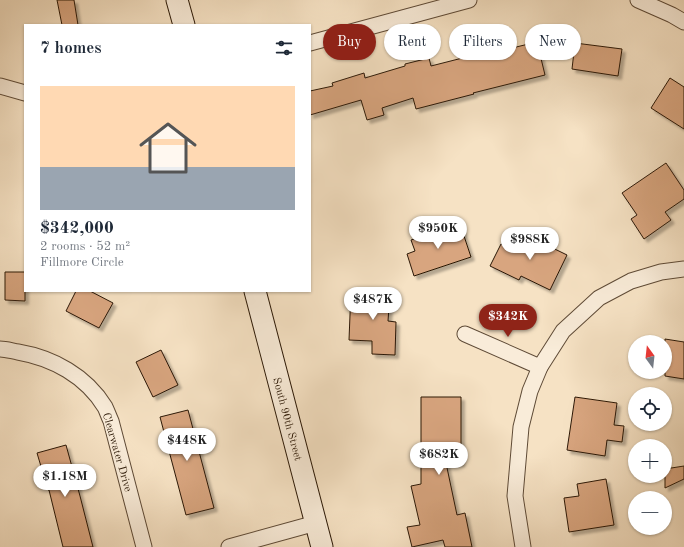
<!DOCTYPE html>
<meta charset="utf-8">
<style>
body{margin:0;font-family:"Old Standard TT",serif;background:#f2f2f3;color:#1f2937;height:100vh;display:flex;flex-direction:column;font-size:15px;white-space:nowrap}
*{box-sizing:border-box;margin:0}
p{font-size:13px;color:#747a83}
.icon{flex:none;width:22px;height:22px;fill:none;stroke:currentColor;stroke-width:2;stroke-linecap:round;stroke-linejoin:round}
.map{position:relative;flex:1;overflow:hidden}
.sheet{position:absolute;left:24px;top:24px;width:287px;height:268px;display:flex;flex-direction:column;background:#fff;border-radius:0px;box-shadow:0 1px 3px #0004}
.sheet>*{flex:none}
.top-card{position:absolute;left:323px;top:24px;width:301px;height:36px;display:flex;gap:8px}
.needle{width:26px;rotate:345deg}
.tools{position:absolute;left:628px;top:335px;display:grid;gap:8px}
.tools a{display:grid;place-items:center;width:44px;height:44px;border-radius:50%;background:#fff;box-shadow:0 1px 3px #0004;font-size:20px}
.price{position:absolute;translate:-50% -34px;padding:0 9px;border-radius:14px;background:#fff;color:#222;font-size:13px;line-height:26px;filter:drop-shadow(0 1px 2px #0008)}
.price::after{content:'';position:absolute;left:50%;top:24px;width:12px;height:9px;margin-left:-6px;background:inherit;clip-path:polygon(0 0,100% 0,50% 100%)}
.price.active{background:#8f2418;color:#fff}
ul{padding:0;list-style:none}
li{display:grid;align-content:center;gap:8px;height:212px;padding:0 16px}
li+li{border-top:1px solid #e0e1e3}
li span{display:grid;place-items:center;height:124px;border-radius:0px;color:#555}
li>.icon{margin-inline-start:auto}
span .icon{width:72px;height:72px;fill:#fffc;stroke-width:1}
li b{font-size:17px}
h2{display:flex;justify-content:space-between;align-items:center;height:48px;padding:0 16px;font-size:17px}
.chip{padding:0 14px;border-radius:18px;background:#fff;box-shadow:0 1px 3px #0004;font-size:14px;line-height:36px}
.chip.active{background:#8f2418;color:#fff}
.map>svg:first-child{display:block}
.building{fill:#d8a57f;stroke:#2b1806;filter:url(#shadow)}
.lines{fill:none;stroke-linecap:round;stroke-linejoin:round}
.street-casing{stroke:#5e4a36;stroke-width:17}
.secondary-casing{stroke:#2b1806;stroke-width:23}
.street{stroke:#f9ecd9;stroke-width:15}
.secondary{stroke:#f9ecd9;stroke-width:21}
.labels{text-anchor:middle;stroke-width:3;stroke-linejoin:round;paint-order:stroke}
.street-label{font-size:11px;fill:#2b1806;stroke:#f9ecd9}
</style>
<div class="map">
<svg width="684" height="547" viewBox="0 0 684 547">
<defs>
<filter id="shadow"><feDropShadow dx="3.5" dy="3.5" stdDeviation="1" flood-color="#0004"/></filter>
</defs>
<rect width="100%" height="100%" fill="#f6e2c4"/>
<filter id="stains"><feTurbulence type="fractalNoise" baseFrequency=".005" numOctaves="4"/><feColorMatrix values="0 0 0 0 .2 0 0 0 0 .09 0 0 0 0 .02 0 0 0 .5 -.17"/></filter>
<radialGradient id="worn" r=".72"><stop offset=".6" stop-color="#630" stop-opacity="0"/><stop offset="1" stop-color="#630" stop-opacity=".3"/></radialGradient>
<g class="building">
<path d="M57,0H74L78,25H62Z"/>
<path d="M510,40L512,48L537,42L545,75L473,93L474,94L416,109L413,98L382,108L384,115L367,120L361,100L310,115V91L333,86L332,83L364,73L365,78L405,66V64L429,58L431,66L490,51L489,45Z"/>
<path d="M575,43L622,49L618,76L572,69Z"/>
<path d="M670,78L684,87V129L651,108Z"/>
<path d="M666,163L684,190V199L665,212L671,220L644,239L631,219L637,215L622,193Z"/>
<path d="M460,224L471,257L414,276L407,254L415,251L411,240Z"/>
<path d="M520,232L567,255L550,290L521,276L519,280L490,266L501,244L512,249Z"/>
<path d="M5,272H25V301L5,300Z"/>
<path d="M351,290L390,292L388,321L396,322L395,355L372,354V341L349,340Z"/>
<path d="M76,291H90L113,303L99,328L66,311Z"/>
<path d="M665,339L684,342V379L665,376Z"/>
<path d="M161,350L178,385L153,397L136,362Z"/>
<path d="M421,397H461V463H446L457,515L465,513L472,547H445L443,540L412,547L407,527L420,525L411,486L421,484Z"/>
<path d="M575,397L617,403L614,425L624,426L622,442L607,440L605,456L567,450Z"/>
<path d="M188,410L214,508L186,515L160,417Z"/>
<path d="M66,445L80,496L93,547H63L49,490H48L37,453Z"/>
<path d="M684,466V479L665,488V469Z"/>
<path d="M606,479L614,525L569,532L564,498L579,496L577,484Z"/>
</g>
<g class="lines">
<g class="street-casing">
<g id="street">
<path d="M638,0L672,15L684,22"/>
<path d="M310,43L469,0"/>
<path d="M0,86L25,93"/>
<path d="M465,334L540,367"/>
<path d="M0,349C6,349 12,351 18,352C53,358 86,376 105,407C107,411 109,417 111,421L144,547"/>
<path d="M229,547L316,523"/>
<path d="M523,547L515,496L521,427L530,391L540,367L563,331L599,298L631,281L661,272L684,269"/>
</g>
</g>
<g class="secondary-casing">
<g id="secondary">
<path d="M177,0L184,25"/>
<path d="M255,291L322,547"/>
</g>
</g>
<use href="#street" class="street"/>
<use href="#secondary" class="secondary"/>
</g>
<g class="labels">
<g class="street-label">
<text transform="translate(288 419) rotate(75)" y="4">South 90th Street</text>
<text transform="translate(118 452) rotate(74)" y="4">Clearwater Drive</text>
</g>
</g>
<rect width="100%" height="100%" filter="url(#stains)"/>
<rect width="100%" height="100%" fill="url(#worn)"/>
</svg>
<div class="tools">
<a><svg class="needle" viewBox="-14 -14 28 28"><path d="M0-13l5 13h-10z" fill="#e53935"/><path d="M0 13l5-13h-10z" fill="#747a83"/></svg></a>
<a><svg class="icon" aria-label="locate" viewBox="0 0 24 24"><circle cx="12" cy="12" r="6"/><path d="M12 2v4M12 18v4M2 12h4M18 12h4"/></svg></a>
<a>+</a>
<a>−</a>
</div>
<b class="price" style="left:438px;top:250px">$950K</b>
<b class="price" style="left:530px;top:261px">$988K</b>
<b class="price" style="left:373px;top:321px">$487K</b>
<b class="price active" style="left:508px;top:338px">$342K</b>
<b class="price" style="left:187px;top:462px">$448K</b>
<b class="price" style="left:439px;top:476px">$682K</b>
<b class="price" style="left:65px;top:498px">$1.18M</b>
<div class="top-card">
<a class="chip active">Buy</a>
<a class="chip">Rent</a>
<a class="chip">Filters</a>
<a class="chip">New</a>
</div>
<section class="sheet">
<h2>7 homes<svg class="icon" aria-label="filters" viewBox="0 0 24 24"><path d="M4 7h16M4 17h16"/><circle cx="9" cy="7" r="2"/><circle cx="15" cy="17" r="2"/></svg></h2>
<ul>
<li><span style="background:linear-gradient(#ffd9b3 65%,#9aa5b1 0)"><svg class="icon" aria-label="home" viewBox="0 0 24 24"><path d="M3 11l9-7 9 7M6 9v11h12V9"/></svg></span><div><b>$342,000</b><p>2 rooms · 52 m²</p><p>Fillmore Circle</p></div></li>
</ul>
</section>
</div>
